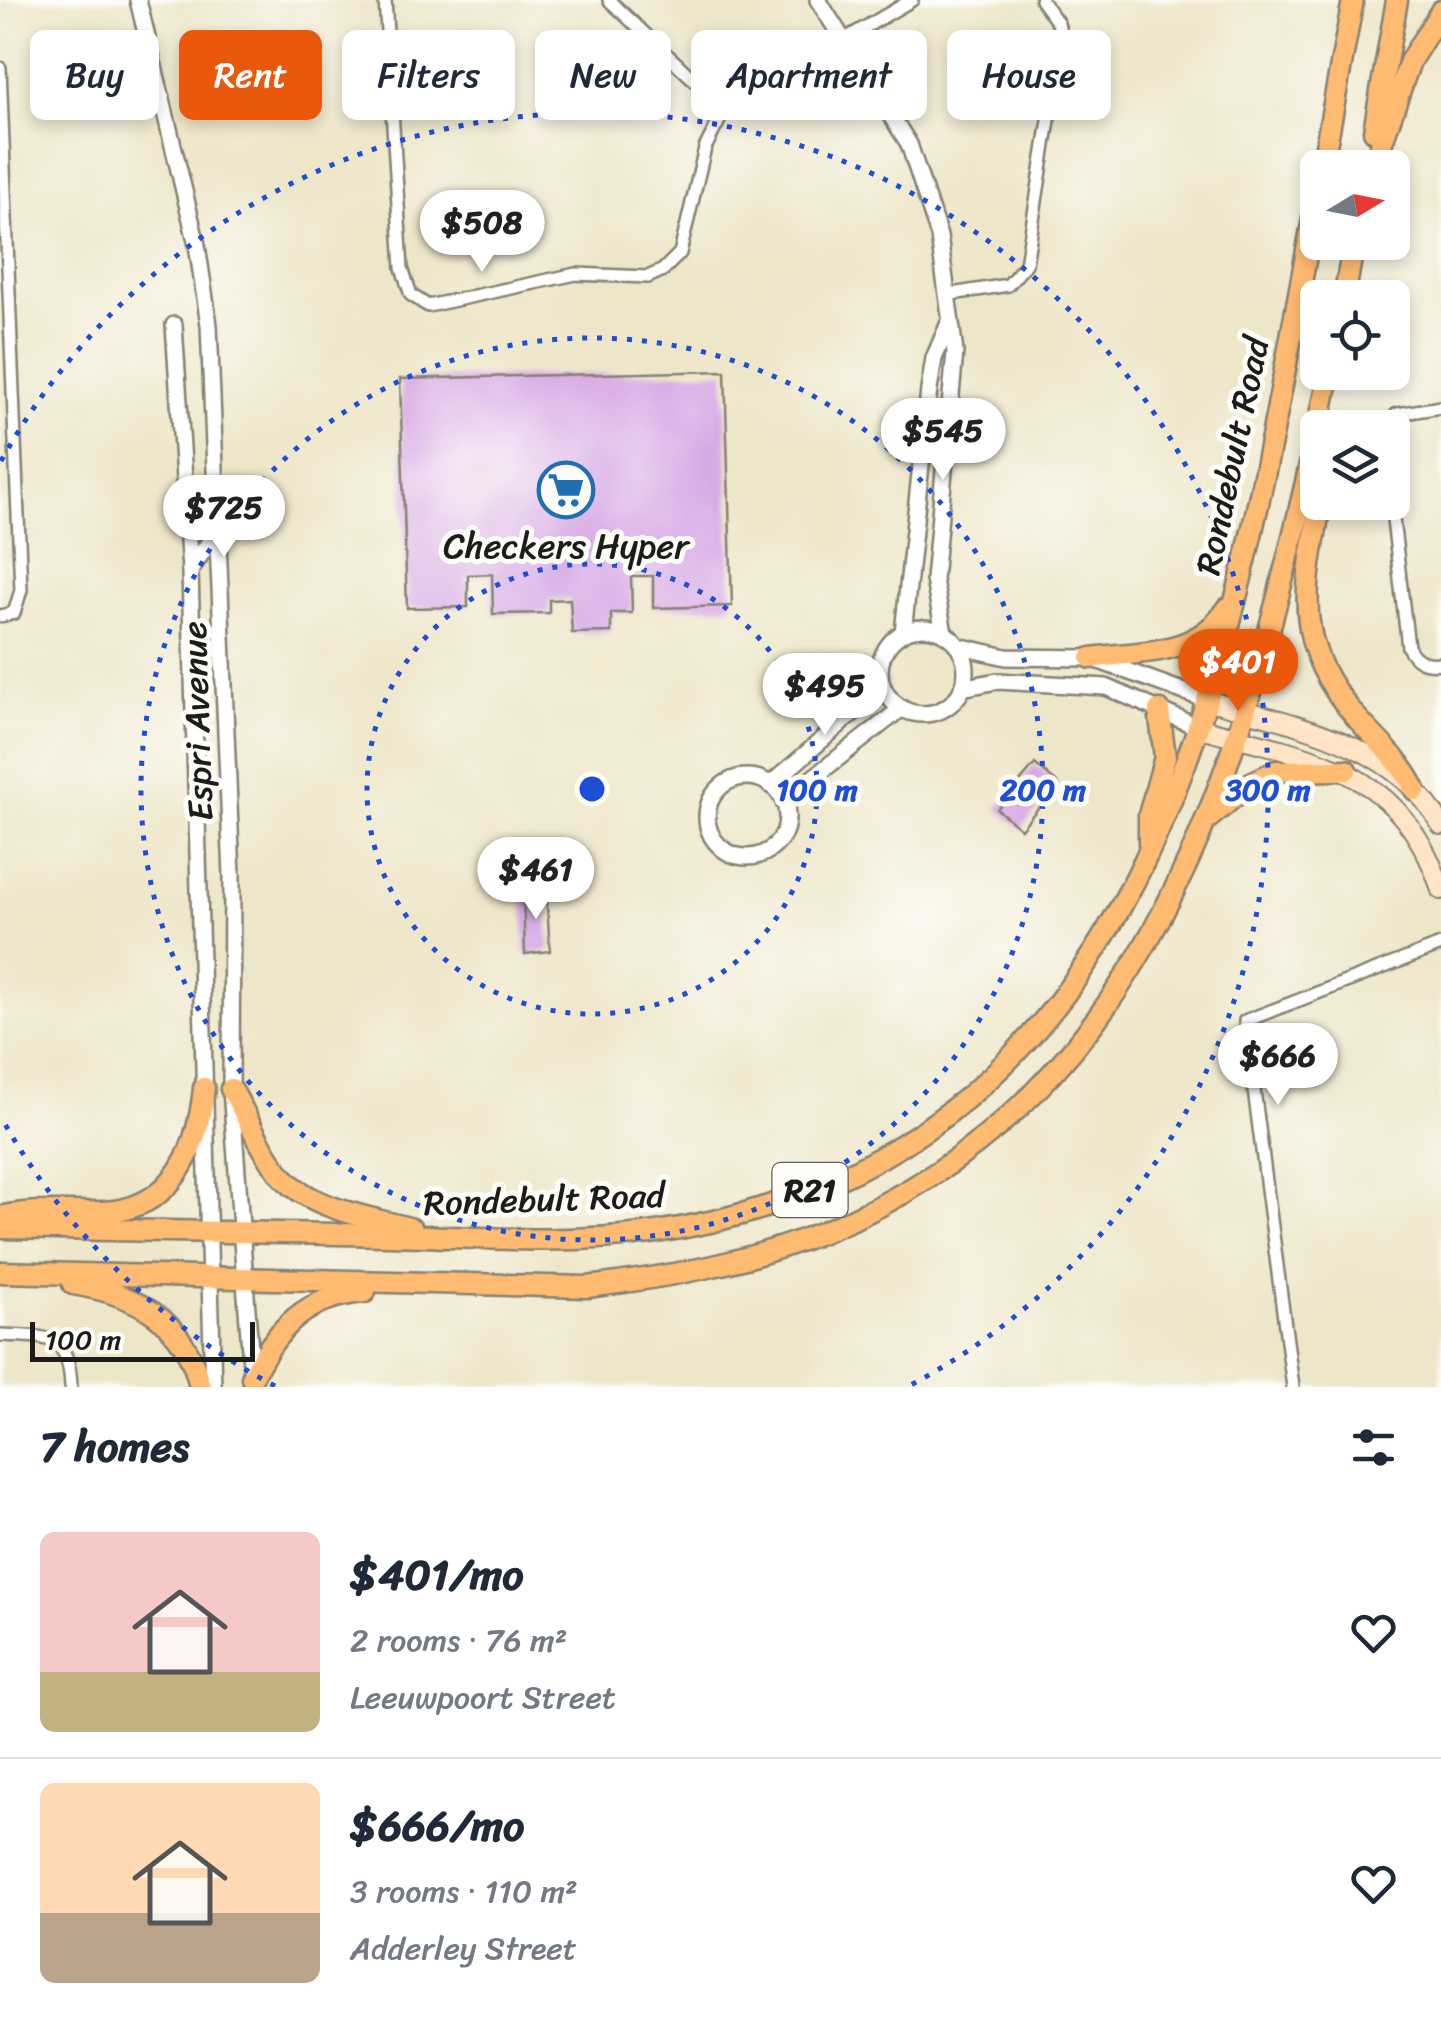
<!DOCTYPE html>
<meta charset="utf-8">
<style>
body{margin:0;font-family:Sriracha,sans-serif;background:#f2f2f3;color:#1f2937;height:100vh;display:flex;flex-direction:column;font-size:38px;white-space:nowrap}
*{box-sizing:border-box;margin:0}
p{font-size:32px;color:#747a83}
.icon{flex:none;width:55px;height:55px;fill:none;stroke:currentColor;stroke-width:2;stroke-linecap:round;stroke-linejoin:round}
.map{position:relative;height:1387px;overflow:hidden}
.details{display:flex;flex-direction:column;background:#fff;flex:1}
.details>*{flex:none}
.guide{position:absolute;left:30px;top:30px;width:1382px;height:90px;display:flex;gap:20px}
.needle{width:65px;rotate:80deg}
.fabs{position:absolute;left:1300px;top:150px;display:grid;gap:20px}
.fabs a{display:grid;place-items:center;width:110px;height:110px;border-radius:15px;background:#fff;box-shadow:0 5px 15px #0003;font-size:50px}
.scale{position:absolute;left:30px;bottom:25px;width:225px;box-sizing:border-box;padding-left:10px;border:5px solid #1c1c1c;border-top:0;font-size:28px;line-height:35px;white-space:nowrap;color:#1c1c1c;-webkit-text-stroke:8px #fdfcf7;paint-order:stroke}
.price{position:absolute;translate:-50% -85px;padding:0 22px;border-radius:35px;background:#fff;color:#222;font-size:32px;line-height:65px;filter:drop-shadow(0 2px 5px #0008)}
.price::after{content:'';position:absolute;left:50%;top:60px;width:30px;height:22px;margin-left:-15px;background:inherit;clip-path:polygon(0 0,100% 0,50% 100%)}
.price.on{background:#ea580c;color:#fff}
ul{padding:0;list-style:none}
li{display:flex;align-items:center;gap:30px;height:250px;padding:0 40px}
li+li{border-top:2px solid #e0e1e3}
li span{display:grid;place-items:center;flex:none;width:280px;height:200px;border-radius:15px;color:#555}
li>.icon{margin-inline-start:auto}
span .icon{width:120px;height:120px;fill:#fffc;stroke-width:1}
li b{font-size:42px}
h2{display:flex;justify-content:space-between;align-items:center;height:120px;padding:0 40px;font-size:42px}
.tag{padding:0 35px;border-radius:15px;background:#fff;box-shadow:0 5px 15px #0003;font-size:35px;line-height:90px}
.tag.on{background:#ea580c;color:#fff}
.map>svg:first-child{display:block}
.building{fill:#d7a9e6}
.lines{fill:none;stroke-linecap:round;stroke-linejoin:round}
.minor-casing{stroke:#858172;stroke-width:16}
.tertiary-casing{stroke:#858172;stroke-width:20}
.secondary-casing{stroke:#858172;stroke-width:22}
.primary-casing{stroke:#858172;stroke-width:25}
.minor{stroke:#fff;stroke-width:11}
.tertiary{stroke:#fff;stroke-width:15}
.secondary{stroke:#ffe4c6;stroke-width:18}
.primary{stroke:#ffbb71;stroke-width:20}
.ring{fill:none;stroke:#1d4ed8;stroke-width:5;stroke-dasharray:5 10}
.labels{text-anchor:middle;stroke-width:10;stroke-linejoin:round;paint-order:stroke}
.shield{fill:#fdfcf7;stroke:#605f5e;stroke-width:2.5}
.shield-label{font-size:32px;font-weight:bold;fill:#1c1c1c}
.street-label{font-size:35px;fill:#1c1c1c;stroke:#fdfcf7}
.poi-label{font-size:35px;fill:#1c1c1c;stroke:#fdfcf7}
.centre{fill:#1d4ed8;stroke:#fdfcf7;stroke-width:5}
.ring-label{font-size:30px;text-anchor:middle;font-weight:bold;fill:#1d4ed8;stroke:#fdfcf7;stroke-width:10;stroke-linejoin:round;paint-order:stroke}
</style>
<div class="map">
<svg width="1441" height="1387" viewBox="0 0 1441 1387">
<rect width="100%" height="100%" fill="#fdfcf7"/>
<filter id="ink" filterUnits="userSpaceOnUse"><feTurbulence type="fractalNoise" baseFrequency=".01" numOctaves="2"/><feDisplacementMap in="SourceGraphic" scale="20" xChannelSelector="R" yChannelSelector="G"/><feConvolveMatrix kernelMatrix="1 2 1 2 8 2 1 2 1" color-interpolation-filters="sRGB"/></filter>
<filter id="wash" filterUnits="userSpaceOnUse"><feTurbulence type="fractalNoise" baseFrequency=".0048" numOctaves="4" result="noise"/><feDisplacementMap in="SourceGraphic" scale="40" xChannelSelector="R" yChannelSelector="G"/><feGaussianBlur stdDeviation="2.25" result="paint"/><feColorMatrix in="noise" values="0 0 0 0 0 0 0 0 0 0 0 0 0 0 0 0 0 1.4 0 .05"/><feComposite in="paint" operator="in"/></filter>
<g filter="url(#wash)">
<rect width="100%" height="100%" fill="#eee6c9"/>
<g id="blocks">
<g class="building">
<path d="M725,371L732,606L653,608V576H631L632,613H611V632L572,633L570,599L549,600V613L493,614L492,574L468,575V607L407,608L400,379Z"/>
<path d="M1035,764L1058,784L1021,829L997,809Z"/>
<path d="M546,890L550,951L525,954L523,892Z"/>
</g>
</g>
</g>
<g filter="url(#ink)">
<use href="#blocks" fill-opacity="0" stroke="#858172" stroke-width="2.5"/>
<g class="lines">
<g class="minor-casing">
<g id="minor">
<path d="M385,0L402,268L411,295L428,306L576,274L648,277L663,270L680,253L705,148L725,109L912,0"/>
<path d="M609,0L725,109"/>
<path d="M0,68L21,590L14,613L0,616"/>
<path d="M946,295L1008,285L1026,264L1062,39L1058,23L1041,0"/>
<path d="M1384,428L1397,414L1441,407"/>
<path d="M1391,502L1408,647C1415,661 1425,665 1441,663"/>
<path d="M0,1335C47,1337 69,1332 71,1387"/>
<path d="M1293,1387L1245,1021L1441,945"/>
</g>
</g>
<g class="tertiary-casing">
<g id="tertiary">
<path d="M138,0L197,245L209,325L232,876L231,1089L252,1378"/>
<path d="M818,0L909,144L939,236L955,352L934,580L944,633"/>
<path d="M174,325L190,571L213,1387"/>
<path d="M190,571L220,525"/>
<circle cx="923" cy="671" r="43"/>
<path d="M903,633L929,390L934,358L949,323"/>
<path d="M958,646L1006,657L1091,658L1210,701"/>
<path d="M962,688L997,681L1106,687L1200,728"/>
<circle cx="747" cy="817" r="40"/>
<path d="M771,784L883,687"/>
<path d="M786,806L796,791L902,708"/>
</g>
</g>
<g class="secondary-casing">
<g id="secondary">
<path d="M1210,701C1293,724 1396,743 1441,825"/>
<path d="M1200,728C1312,758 1401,766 1441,890"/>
</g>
</g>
<g class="primary-casing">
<g id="primary">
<path d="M1374,131L1397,0"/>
<path d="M1322,168L1353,0"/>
<path d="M1373,168L1410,61L1441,11"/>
<path d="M1344,298L1354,242"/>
<path d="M1318,428L1330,372"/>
<path d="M1321,502C1304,591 1292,645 1357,718C1377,741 1403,762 1415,790"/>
<path d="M1091,658C1145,650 1195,657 1228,608"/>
<path d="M1210,817L1251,783L1276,771L1346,770"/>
<path d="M1149,844V815L1165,757L1159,710"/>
<path d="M231,1089C248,1117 262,1153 283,1177C313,1210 371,1217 412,1229"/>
<path d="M0,1217C32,1209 68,1213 102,1212C174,1210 198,1149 204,1088"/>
<path d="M0,1228C130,1231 260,1232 390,1235C476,1237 564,1245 650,1233C1181,1157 1236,618 1318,192"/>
<path d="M0,1272L587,1287C668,1277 747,1263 823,1232C1159,1097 1246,748 1318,430"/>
<path d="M73,1284C136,1294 186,1320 200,1387"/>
<path d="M252,1378C276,1328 307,1296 365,1292"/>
</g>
</g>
<use href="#minor" class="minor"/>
<use href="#tertiary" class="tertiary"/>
<use href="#secondary" class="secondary"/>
<use href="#primary" class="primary"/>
</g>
</g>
<g class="ring">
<circle cx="592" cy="789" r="225"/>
<circle cx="592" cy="789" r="451"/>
<path d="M275 1386A676 676 0 0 1 1 1117M1 461A676 676 0 1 1 909 1386"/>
</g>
<defs>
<g id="supermarket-ring" transform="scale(2.875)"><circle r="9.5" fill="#fdfcf7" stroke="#1f6fb2" stroke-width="1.5"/><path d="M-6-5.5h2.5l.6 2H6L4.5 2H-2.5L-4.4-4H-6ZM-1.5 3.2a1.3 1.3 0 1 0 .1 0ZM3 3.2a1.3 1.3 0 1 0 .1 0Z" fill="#1f6fb2"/></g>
</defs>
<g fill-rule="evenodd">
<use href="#supermarket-ring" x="566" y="490"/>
</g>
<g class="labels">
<rect class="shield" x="772.5" y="1163" width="75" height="54" rx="8"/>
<g class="shield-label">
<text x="810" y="1201">R21</text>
</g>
<g class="street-label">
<text transform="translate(1232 456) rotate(-78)" y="12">Rondebult Road</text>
<text transform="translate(197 721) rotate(-92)" y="12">Espri Avenue</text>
<text transform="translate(544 1199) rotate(-2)" y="12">Rondebult Road</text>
</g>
<g class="poi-label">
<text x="566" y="558">Checkers Hyper</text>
</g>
</g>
<circle cx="592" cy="789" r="15" class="centre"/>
<g class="ring-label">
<text x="817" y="800">100 m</text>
<text x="1043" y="800">200 m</text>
<text x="1268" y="800">300 m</text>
</g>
</svg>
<div class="fabs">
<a><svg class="needle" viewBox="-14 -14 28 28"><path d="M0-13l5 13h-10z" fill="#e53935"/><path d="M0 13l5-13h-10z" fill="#747a83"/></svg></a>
<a><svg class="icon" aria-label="locate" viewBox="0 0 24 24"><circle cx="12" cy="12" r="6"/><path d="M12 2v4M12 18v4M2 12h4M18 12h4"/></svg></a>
<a><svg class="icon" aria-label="layers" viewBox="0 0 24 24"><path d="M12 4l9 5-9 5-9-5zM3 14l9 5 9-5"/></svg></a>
</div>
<div class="scale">100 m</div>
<b class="price" style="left:482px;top:275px">$508</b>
<b class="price" style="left:943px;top:483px">$545</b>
<b class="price" style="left:224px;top:560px">$725</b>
<b class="price on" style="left:1238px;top:714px">$401</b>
<b class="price" style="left:825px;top:738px">$495</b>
<b class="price" style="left:536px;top:922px">$461</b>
<b class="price" style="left:1278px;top:1108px">$666</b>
<div class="guide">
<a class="tag">Buy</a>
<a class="tag on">Rent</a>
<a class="tag">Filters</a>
<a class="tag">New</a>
<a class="tag">Apartment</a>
<a class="tag">House</a>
</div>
</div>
<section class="details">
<h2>7 homes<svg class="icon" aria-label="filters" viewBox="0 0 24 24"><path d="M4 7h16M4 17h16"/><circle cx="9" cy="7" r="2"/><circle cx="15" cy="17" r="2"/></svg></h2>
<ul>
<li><span style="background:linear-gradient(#f6c9c9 70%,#c2b280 0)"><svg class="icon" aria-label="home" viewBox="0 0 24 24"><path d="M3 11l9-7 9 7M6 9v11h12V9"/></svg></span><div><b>$401/mo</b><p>2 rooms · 76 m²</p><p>Leeuwpoort Street</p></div><svg class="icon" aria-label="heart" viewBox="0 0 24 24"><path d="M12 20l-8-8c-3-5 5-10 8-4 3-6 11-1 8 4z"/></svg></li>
<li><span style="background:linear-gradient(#ffd9b3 65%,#b9a48a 0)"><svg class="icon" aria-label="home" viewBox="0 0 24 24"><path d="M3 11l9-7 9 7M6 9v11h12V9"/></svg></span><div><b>$666/mo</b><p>3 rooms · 110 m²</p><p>Adderley Street</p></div><svg class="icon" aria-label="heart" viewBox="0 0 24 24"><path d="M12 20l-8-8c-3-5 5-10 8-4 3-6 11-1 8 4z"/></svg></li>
</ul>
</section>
